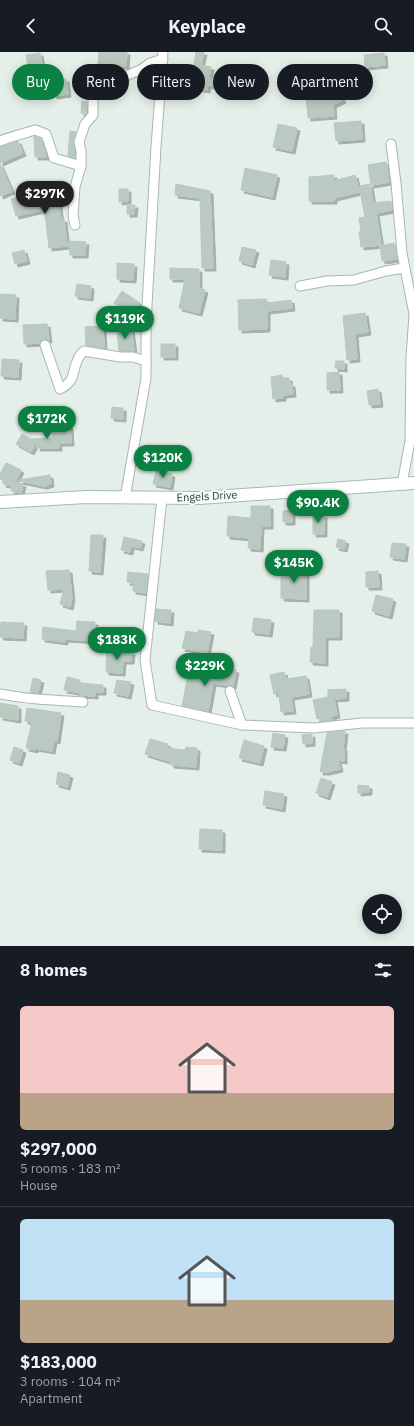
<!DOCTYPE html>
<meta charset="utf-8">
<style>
body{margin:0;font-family:"IBM Plex Sans",sans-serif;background:#20242c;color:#f1f3f6;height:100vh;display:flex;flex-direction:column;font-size:15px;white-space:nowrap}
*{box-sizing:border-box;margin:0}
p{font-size:13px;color:#9ea1a6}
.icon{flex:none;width:22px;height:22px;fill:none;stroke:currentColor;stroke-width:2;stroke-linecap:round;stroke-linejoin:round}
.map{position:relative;height:894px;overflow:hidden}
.details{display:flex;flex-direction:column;background:#171b24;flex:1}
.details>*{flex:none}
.hud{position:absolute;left:12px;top:12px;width:390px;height:36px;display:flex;gap:8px}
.controls{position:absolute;left:362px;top:842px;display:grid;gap:8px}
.controls a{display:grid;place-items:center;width:40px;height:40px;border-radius:50%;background:#171b24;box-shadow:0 2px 10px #0003;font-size:20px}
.price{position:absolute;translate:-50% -34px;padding:0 9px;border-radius:14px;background:#0b8043;color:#fff;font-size:13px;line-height:26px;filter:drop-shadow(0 1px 2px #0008)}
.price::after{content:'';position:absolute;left:50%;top:24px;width:12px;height:9px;margin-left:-6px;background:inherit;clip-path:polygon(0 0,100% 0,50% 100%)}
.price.selected{background:#222;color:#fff}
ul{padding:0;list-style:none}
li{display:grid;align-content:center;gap:8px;height:212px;padding:0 20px}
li+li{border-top:1px solid #363941}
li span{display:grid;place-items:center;height:124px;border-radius:6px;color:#555}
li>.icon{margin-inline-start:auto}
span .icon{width:72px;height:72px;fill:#fffc;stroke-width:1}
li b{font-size:17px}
h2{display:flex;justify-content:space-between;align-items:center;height:48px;padding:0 20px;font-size:17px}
.pill{padding:0 14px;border-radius:18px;background:#171b24;box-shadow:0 2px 10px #0003;font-size:14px;line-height:36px}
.pill.selected{background:#0b8043;color:#fff}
header{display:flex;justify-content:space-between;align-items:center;height:52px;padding:0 20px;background:#171b24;font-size:18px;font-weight:700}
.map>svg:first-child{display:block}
.building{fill:#bacac2;stroke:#b7c9bf;filter:url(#shadow)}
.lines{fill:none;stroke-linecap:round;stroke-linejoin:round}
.street-casing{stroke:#a7b8b0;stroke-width:11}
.secondary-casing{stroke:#a3bbb0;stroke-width:14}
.street{stroke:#fff;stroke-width:9}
.secondary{stroke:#fff;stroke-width:12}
.labels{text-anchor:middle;stroke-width:4;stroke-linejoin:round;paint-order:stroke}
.street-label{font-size:11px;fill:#234236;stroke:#f6fbf8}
</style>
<header><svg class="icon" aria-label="back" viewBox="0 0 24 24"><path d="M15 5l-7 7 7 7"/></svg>Keyplace<svg class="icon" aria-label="search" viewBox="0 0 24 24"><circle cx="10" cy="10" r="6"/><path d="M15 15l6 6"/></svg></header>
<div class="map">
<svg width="414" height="894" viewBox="0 0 414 894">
<defs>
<filter id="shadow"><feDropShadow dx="3" dy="3" stdDeviation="0" flood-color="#0004"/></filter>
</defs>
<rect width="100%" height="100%" fill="#e5efe9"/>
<g class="building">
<path d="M99,0H127L126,14L98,12Z"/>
<path d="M196,0H204L201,13L211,15L209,26L226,30L225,37L208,33L207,38L190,35Z"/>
<path d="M40,1L43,18L29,21L26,3Z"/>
<path d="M384,1L385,13L365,15L364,3Z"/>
<path d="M66,27L68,42L54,44L52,29Z"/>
<path d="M340,43L343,48L333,53L334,64L308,66L306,45Z"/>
<path d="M82,49L87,50L86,62L81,61Z"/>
<path d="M361,69L362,87L336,89L334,71Z"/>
<path d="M278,72L297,76L292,99L273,95Z"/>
<path d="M70,79L76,80L73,91L75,106L68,104Z"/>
<path d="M34,84L41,87L45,99L46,105H35Z"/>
<path d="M18,89L23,101L0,111V95Z"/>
<path d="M386,110L389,130L371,133L368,113Z"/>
<path d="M0,112L12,139L0,144Z"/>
<path d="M245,116L277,123L272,145L241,138Z"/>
<path d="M334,123V129L355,123L359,140L334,146V149H309V125Z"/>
<path d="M176,132L210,139L213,216H202L200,146L175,143Z"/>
<path d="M370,132L373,151L391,149L392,158L376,161L381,193L361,195L359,180H361L359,166L365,165L359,134Z"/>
<path d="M119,137H128V149L119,150Z"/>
<path d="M57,140L61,168L64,167L67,194L49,196L45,162H43L42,158L16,164L11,147L31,142L32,143Z"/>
<path d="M127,153H135L134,162H127Z"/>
<path d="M69,189L86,190L85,203H70Z"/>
<path d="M394,191L397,207L382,209L380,194Z"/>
<path d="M242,195L256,198L252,213L239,209Z"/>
<path d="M24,198L27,209L15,212L12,201Z"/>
<path d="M271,208L286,210L285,225L269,223Z"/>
<path d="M117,211L134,212L133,228L117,227Z"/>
<path d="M170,216L199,217V236L205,238L199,261L179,256L185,227H170Z"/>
<path d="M77,232L91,234L90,246L75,244Z"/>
<path d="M122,239L140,251L132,262L114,251Z"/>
<path d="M0,242L16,243L15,267L0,266Z"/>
<path d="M266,247L267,251L291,248L292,256L267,259V277L239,278L238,248Z"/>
<path d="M365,261L368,280L355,282L357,307L347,308L343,264Z"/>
<path d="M47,272L49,288L43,287L40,291L24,292L23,273Z"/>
<path d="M103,274L104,296L86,293L85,275Z"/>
<path d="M131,276L134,299H119L117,278Z"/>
<rect x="161" y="292" width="14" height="13"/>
<path d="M2,307L19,308L18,325L1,324Z"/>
<path d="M336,309H344V317L335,316Z"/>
<path d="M339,320L340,338H327V321Z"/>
<path d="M282,323L283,326H289L290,332H292L293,342L283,343V346L273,347L271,325Z"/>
<path d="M378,337L380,352L369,353L367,339Z"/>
<path d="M112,355L123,356V367L111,366Z"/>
<path d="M70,374L71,391H59V396H37L38,387L31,400L16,392L22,382L31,387L53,386L52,375Z"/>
<path d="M6,411L9,412L21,418L15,430L23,432L21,441L11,439L12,434L3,432L4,428L0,427V422Z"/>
<path d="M156,419L172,422L170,435L153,432Z"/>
<path d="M50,423L51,432L44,434L19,429V428Z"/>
<path d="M251,454H270V474H261L260,497L248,496L249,486L227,484L228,464L251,466Z"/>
<path d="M292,458V470H283V459Z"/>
<path d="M313,462L324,463V482H313Z"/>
<path d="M91,483H103L100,520L89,519Z"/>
<path d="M124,485L142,489L140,496L131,494L130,500L121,498Z"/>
<path d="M338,487L346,489L344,497L336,495Z"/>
<path d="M392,491L406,492L404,507L390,505Z"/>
<path d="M286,516H306V547L281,546V525H286Z"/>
<path d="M69,518L72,546L70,555L60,552L64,537L48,538L46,519Z"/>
<path d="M378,519L379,535H366V520Z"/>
<path d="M128,520L148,522L146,541L133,539V531L127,530Z"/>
<path d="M376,543L393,547L389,564L372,559Z"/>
<path d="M156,557L171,558L170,571L155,569Z"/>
<path d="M314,558H339V585H325V611L310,610L311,595H313Z"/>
<path d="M254,566L271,568L269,582L252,580Z"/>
<path d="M77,569L95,570L94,589L65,587V590L42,587L43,575L76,579Z"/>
<path d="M1,570L24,571L23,586L0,585Z"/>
<path d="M198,578L211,580L207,601L182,596L186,579L198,581Z"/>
<path d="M107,598L132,600L131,609H123L122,621L106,620Z"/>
<path d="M220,615L236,618L233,634L213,631L208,659L182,654L188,623L195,625L197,617L219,622Z"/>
<path d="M284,620L286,627L306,624L309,642L291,645L293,659L281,660L279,641L274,642L270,623Z"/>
<path d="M67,625L80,628L79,631L103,633V640H95V644L81,643V641L64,638Z"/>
<path d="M33,626L41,628L38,641L30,640Z"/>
<path d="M117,628L131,630L128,644L114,641Z"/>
<path d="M346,637V646L334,647L337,663L331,665L332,668L320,669V666L317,667L313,648L328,645V638Z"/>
<path d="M0,651L18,654V668L0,665Z"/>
<path d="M27,656L61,661L57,689L54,688L52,699L35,696V698L26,696L32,670L25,669Z"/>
<path d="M343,679H345L343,696H344V709L338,708L340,717L327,720H320L327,681Z"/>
<path d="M273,681L285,683L283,696L271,695Z"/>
<path d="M312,682V691L303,692L302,683Z"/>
<path d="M150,687L168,692L167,696L185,698L186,695L197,696L196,715L171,713V710L145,702Z"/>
<path d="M244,688L264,694L260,711L239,706Z"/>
<path d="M14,695L23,698L19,711L10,708Z"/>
<path d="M58,720L70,723L67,735L56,732Z"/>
<path d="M321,726L332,730L327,745L316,741Z"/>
<path d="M358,733L369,734V740L358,741Z"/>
<path d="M265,739L284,742L282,757L263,753Z"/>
<path d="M200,777L222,778V798L199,797Z"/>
</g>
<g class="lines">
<g class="street-casing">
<g id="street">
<path d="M0,89C12,84 23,82 35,78L46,82L54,106L81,114"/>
<path d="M391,92L396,131L402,201L414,262"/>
<path d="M75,173L73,163L75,135L81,114V99L79,90L85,72L93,63V47L99,38L108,32L142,17L150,11L163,7"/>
<path d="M300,234L327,229L354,228L386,219L404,216"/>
<path d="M45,293L60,337C77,328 71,321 78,307C79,304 82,301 84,299L120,305H133L146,309"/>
<path d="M402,432L410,389L411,305L414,263"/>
<path d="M125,446L146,326V271L156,95L163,0"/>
<path d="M162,446L145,608L152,653L242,673L314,676L362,671H414"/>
<path d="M230,639L242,673"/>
<path d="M0,642C28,648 55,648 83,650"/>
</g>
</g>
<g class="secondary-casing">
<path id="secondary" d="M0,450L86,445L199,446L414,431"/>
</g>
<use href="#street" class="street"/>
<use href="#secondary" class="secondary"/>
</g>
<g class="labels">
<g class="street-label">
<text transform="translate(207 444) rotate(-3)" y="4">Engels Drive</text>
</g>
</g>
</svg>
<div class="controls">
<a><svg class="icon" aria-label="locate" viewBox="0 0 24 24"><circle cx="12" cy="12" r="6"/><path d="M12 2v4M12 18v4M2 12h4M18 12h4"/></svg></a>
</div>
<b class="price selected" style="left:45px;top:163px">$297K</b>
<b class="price" style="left:125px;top:288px">$119K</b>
<b class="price" style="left:47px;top:388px">$172K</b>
<b class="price" style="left:163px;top:427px">$120K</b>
<b class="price" style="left:318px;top:472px">$90.4K</b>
<b class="price" style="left:294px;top:532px">$145K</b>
<b class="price" style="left:117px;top:609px">$183K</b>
<b class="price" style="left:205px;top:635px">$229K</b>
<div class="hud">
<a class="pill selected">Buy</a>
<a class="pill">Rent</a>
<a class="pill">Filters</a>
<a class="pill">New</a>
<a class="pill">Apartment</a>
</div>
</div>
<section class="details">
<h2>8 homes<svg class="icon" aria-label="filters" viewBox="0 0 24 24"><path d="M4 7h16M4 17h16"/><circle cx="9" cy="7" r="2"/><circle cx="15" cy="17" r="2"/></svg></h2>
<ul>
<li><span style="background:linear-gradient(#f6c9c9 70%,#b9a48a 0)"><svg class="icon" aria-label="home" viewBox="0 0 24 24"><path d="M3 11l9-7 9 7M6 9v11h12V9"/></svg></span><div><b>$297,000</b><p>5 rooms · 183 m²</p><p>House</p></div></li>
<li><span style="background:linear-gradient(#bfe0f5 65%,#b9a48a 0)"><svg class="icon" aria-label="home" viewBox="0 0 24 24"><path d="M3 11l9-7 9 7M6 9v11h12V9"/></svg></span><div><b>$183,000</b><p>3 rooms · 104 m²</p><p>Apartment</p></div></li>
</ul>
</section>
